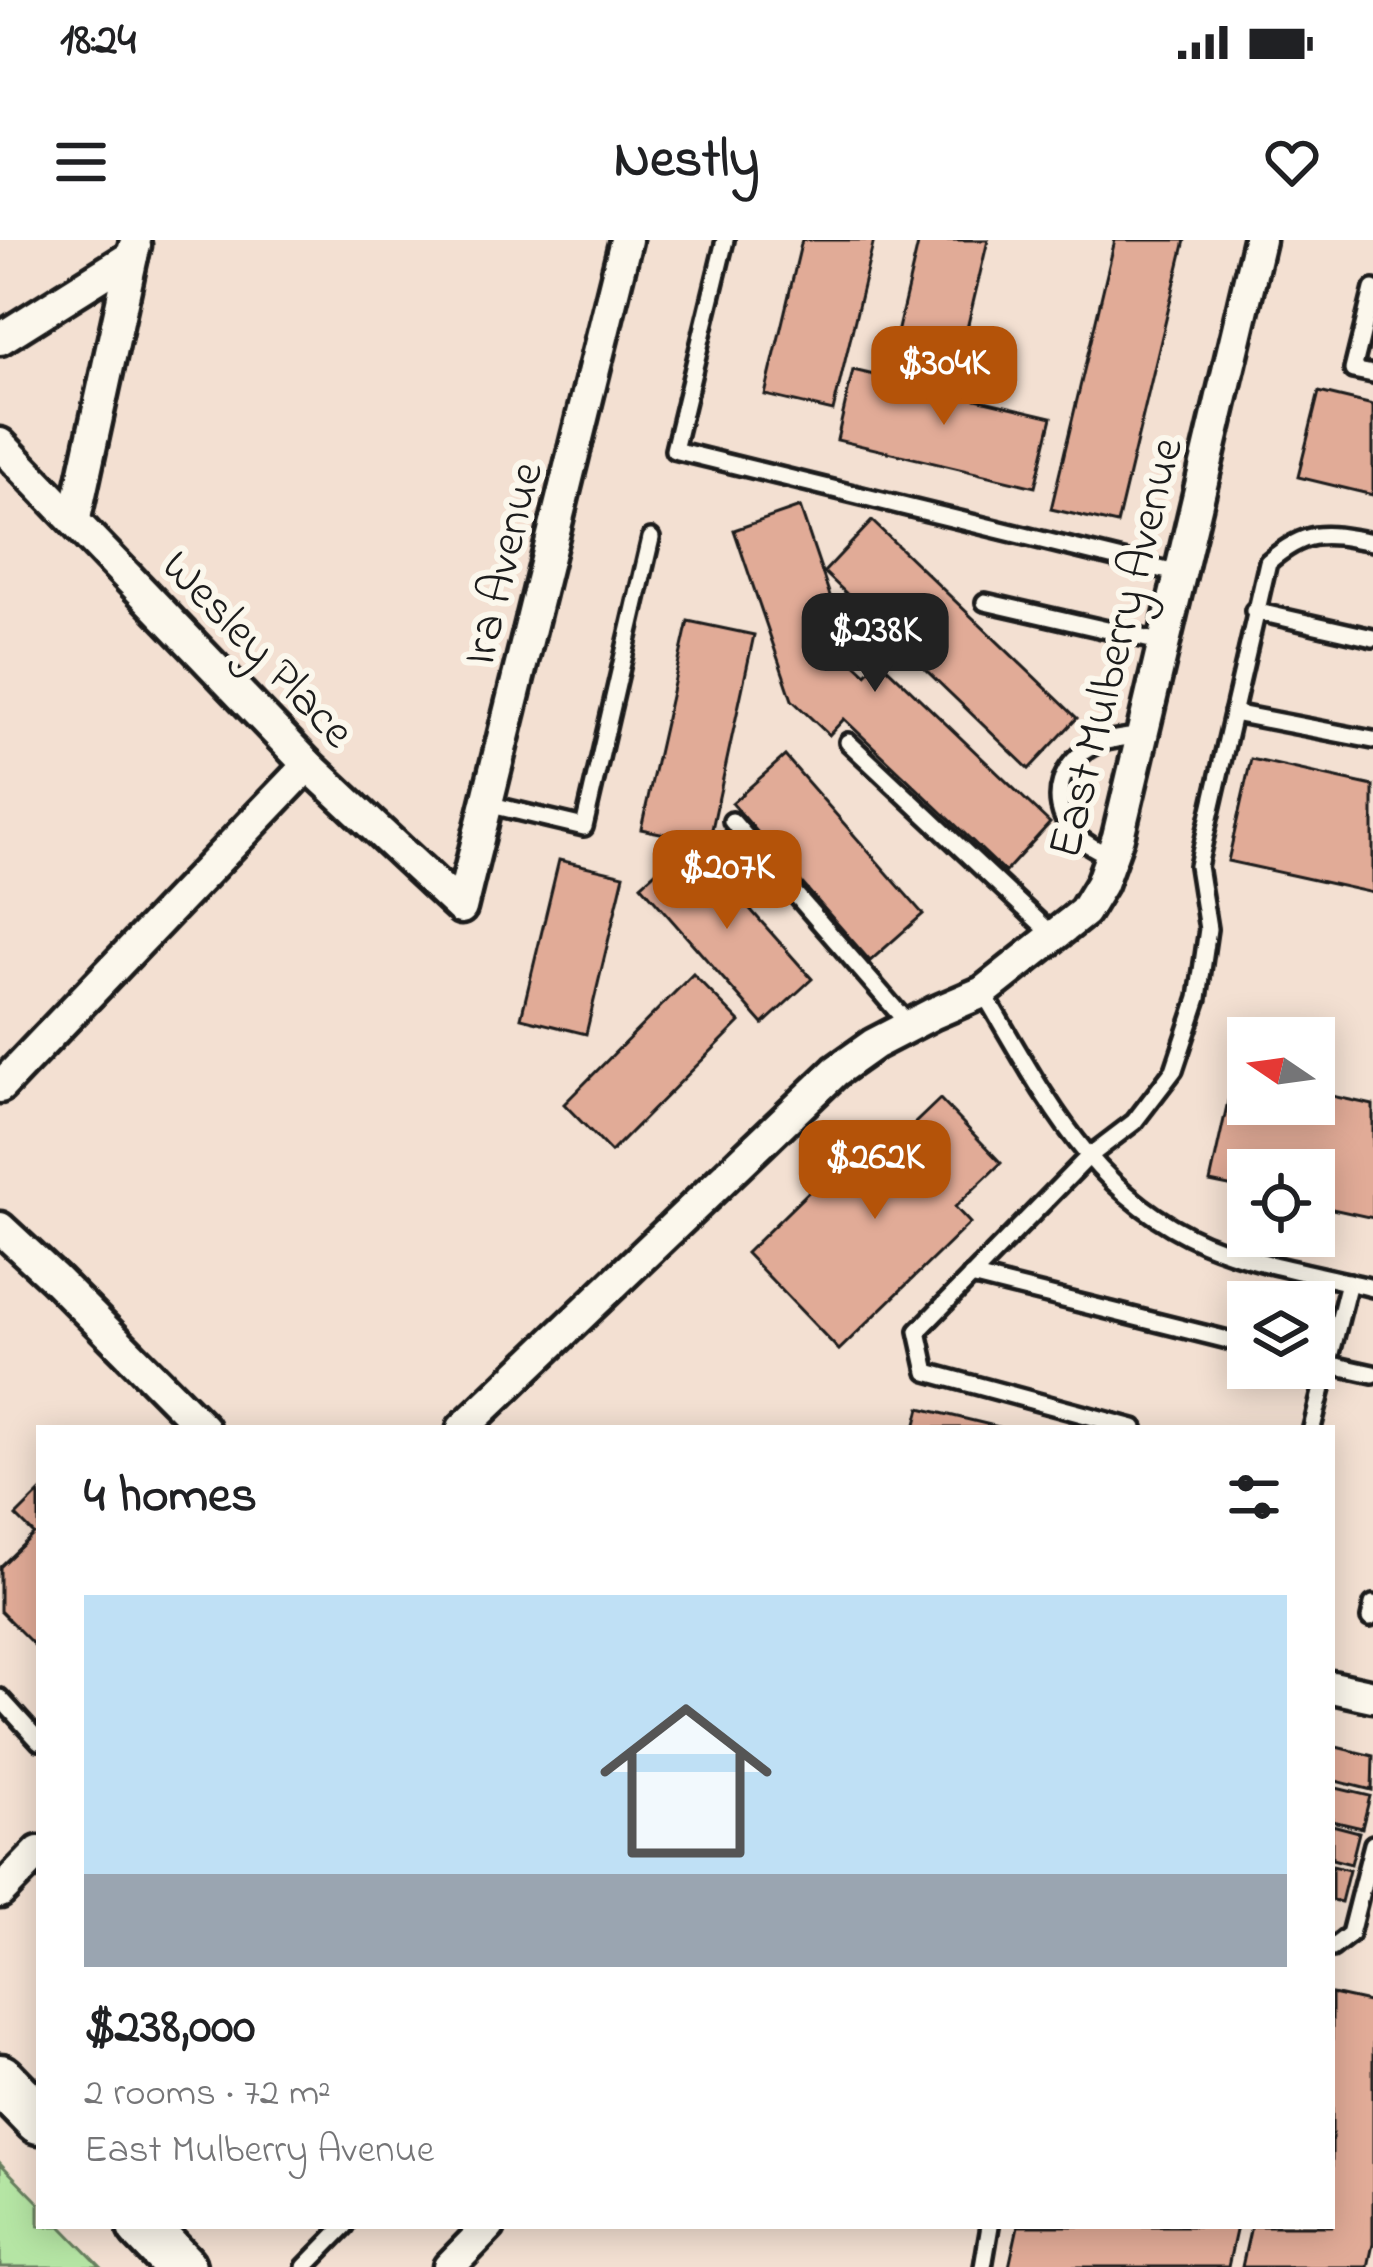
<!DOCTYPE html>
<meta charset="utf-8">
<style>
body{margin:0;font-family:"Indie Flower",sans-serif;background:#f2f2f2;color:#202124;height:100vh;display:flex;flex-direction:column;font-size:45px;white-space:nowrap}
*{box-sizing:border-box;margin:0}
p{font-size:39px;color:#757577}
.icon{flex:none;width:66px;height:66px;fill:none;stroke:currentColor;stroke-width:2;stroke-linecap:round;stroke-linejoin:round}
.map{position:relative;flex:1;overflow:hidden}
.panel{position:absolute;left:36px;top:1185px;width:1299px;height:804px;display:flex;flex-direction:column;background:#fff;border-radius:0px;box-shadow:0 6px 30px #0003}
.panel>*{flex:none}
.needle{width:78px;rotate:283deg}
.controls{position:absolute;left:1227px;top:777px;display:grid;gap:24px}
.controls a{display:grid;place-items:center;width:108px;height:108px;border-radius:0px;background:#fff;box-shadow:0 6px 30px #0003;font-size:60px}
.price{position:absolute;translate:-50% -102px;padding:0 27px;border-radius:24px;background:#b45309;color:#fff;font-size:39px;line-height:78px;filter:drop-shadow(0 3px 6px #0008)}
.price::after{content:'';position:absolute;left:50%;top:72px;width:36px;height:27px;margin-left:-18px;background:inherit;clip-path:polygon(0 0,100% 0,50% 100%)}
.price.active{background:#222;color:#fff}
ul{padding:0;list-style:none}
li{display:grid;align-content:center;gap:24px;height:636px;padding:0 48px}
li+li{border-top:3px solid #e0e0e0}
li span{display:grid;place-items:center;height:372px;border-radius:0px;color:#555}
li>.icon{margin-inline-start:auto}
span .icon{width:216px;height:216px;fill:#fffc;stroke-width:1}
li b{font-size:51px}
h2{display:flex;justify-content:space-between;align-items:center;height:144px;padding:0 48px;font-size:51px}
.status{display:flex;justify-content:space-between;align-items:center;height:84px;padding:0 60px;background:#fff;direction:ltr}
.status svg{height:33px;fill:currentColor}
header{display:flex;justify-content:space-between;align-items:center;height:156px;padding:0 48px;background:#fff;font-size:54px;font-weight:800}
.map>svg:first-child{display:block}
.green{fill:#b5e5a4;stroke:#688060;stroke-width:3}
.building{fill:#e1ab97;stroke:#1c1c1c;stroke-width:3}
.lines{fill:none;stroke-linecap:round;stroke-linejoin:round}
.service-casing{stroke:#1c1c1c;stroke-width:24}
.minor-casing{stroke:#1c1c1c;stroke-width:39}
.primary-casing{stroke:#1c1c1c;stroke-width:57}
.service{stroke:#fbf7ec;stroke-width:15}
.minor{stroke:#fbf7ec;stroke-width:30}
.primary{stroke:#fbf7ec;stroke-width:48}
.labels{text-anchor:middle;stroke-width:12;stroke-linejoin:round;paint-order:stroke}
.street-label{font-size:48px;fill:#1c1c1c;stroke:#fbf7ec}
</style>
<div class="status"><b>18:24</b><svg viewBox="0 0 49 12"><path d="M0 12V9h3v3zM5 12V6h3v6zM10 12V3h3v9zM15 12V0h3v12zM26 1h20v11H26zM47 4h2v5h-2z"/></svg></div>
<header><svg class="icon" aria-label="menu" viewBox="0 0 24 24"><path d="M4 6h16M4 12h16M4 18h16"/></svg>Nestly<svg class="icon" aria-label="heart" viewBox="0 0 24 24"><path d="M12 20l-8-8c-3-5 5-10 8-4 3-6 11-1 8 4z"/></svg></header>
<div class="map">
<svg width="1373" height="2027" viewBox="0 0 1373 2027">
<rect width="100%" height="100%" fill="#f3e0d2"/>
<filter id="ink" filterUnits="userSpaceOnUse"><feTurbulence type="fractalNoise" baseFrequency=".00833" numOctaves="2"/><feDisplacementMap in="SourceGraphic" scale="24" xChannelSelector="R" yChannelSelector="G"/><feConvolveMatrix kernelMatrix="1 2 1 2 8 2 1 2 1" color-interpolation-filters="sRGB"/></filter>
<g filter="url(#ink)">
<path class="green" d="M0,1923L39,1963V1986H61L101,2027H0Z"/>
<g class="building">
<path d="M802,0H874L833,171L765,155Z"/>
<path d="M919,0H988L955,139L890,123Z"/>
<path d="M1115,0H1185L1117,284L1051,269Z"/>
<path d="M853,130L1052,177L1035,247L837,200Z"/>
<path d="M1319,152L1373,165V255L1298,237Z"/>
<path d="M800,267L852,421L866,434L879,420L1050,583L1005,632L844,479L829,495L792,460L734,290Z"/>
<path d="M872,281L1077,478L1029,529L824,332Z"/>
<path d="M688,381L754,395L709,603L641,589Z"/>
<path d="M785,516L923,674L870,721L732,563Z"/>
<path d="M1251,519L1373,546V653L1228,621Z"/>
<path d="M690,601L812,739L763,784L641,645Z"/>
<path d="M559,620L624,635L586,794L521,778Z"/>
<path d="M693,734L740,782L611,912L564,864Z"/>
<path d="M1234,834L1248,837V864H1314V852L1373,865V978L1314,965V930H1248V950L1210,942Z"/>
<path d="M940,859L1001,923L955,967L970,983L839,1110L746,1013L877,885L894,903Z"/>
<path d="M920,1168L1003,1188H915Z"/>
<path d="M39,1253V1402L35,1406L0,1371V1327L34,1294L16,1276Z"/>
<path d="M1332,1506L1373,1516L1372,1550L1332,1540Z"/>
<path d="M1332,1547L1370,1556L1362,1588L1332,1581Z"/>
<path d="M1332,1585L1359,1592L1351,1624L1332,1619Z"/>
<path d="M1332,1626L1349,1630L1341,1662L1332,1660Z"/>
<path d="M1332,1754L1373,1763V2004L1368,2027H1242L1251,1986H1332Z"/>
<path d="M1018,1986H1237L1228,2027H1009Z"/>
</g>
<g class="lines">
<g class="service-casing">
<g id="service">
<path d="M725,0L674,210L1180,334"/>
<path d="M1373,49L1353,130L1373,134"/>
<path d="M985,362L1164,403"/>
<path d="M1254,371L1373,398"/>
<path d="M1233,473L1373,500"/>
<path d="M848,502L1054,696"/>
<path d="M487,564L584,587L651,298"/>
<path d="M732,581L909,785"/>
<path d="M1112,618C1099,610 1082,603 1072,591C1046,561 1062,520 1095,505C1109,498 1128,498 1142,495"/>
<path d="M983,752C1043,852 1091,955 1204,1003C1257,1025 1317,1034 1373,1048"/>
<path d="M971,1036L1248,1105"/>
<path d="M1314,1121L1373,1134"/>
<path d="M1134,1188L927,1132L918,1091L1088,917L1134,882L1174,830L1198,758L1208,689L1198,626L1268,322C1308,288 1324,293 1373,302"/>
<path d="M1312,1188L1349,1042"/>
<path d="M1370,1378L1373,1364"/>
<path d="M0,1458L39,1501"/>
<path d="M1332,1708L1350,1694L1373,1604"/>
<path d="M305,2027L345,1986"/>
<path d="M983,2027L990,1986"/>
</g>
</g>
<g class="minor-casing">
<g id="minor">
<path d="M0,99L132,16L135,5"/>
<path d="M0,204L308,525L461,668L626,0"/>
<path d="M75,278L132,16"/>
<path d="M0,847L308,525"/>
<path d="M0,988L55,1039L203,1188"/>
<path d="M463,1188L836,831L874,804L934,773L983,752L1084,672L1101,644L1118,597L1259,0"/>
<path d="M1332,1447L1373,1456"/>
<path d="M0,1652L39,1612"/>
<path d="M449,2027L489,1986"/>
</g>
</g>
<g class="primary-casing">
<g id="primary">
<path d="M0,1839L39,1879"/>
<path d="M142,1986L181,2027"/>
</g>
</g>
<use href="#service" class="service"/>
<use href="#minor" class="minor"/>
<use href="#primary" class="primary"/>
</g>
</g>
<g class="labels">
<g class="street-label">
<text transform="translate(500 323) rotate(-76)" y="17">Ira Avenue</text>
<text transform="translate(260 407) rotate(46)" y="17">Wesley Place</text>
<text transform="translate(1113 407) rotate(-76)" y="17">East Mulberry Avenue</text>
</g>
</g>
</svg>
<div class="controls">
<a><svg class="needle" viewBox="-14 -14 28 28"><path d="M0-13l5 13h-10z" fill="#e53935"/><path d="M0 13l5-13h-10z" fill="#757577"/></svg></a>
<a><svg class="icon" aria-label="locate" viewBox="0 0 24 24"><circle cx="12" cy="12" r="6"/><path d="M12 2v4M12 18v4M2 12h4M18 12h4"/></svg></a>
<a><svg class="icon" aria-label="layers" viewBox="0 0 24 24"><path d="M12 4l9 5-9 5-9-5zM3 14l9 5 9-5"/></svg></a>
</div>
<b class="price" style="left:944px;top:188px">$304K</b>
<b class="price active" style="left:875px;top:455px">$238K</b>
<b class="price" style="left:727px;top:692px">$207K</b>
<b class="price" style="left:875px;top:982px">$262K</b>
<section class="panel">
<h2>4 homes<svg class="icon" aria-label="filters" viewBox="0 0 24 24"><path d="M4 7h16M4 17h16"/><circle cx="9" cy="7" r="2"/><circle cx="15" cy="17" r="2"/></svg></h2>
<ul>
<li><span style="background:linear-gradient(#bfe0f5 75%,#9aa5b1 0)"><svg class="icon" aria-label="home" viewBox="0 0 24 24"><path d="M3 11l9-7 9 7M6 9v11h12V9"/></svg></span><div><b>$238,000</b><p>2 rooms · 72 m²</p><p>East Mulberry Avenue</p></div></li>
</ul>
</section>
</div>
